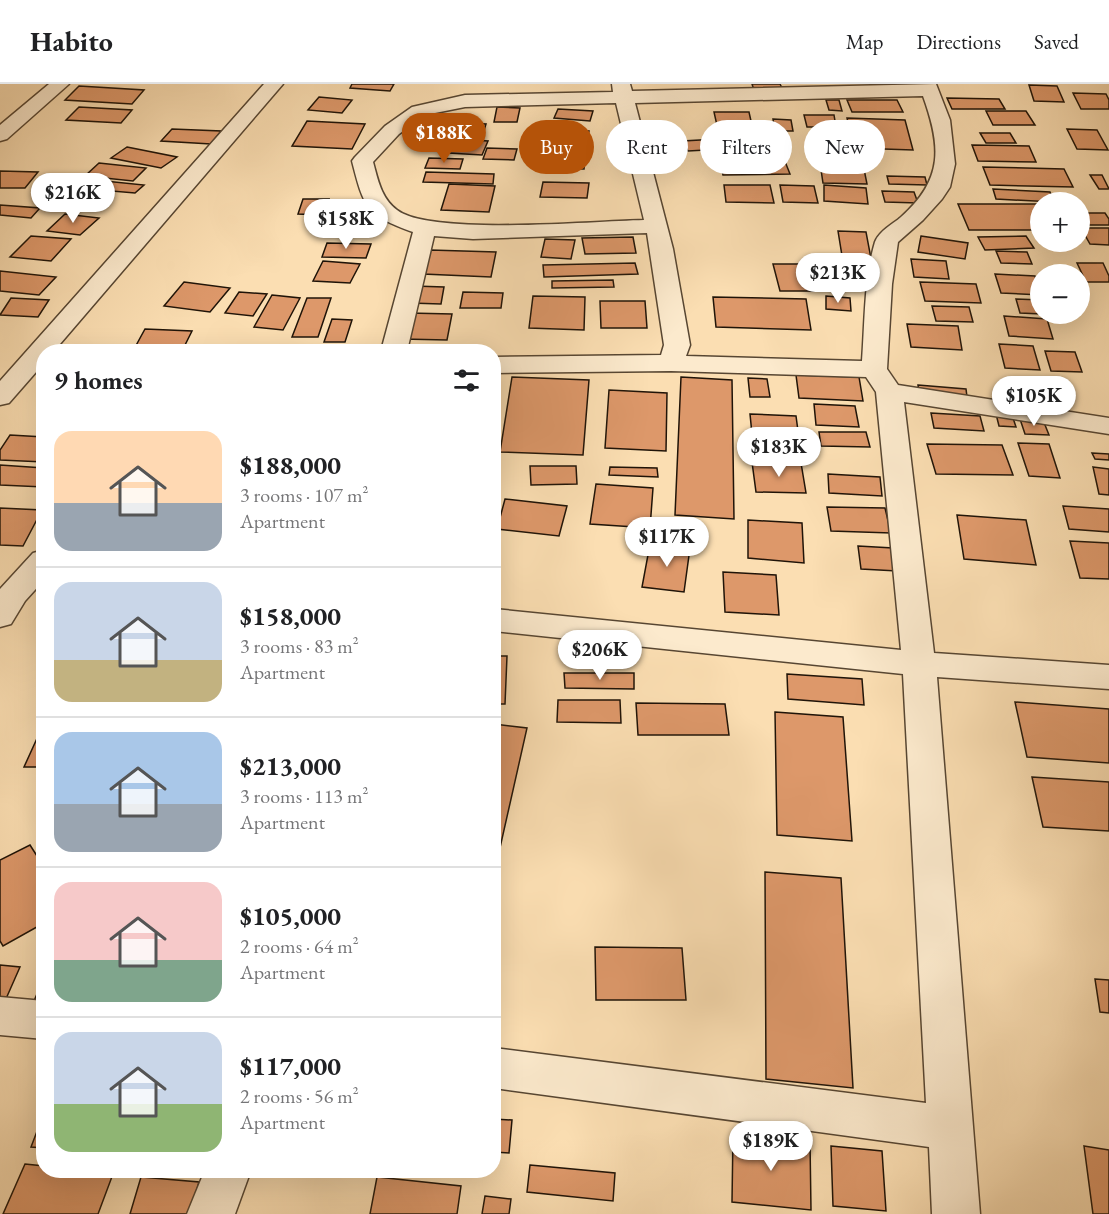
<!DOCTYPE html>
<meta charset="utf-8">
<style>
body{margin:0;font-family:"EB Garamond",serif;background:#f2f2f2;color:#202124;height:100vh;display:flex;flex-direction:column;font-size:22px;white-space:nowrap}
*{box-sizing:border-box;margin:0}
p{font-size:20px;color:#757577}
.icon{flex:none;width:33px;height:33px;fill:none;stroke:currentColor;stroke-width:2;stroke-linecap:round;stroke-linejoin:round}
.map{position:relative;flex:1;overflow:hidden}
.side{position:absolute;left:36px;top:260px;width:465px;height:834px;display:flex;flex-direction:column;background:#fff;border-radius:24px;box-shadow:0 6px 24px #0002}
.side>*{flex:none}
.hud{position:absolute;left:519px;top:36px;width:500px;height:54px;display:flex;gap:12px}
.fabs{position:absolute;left:1030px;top:108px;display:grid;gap:12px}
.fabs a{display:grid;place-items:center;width:60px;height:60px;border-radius:50%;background:#fff;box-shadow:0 6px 24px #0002;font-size:30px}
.price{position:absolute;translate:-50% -51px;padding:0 14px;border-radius:21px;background:#fff;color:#222;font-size:20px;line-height:39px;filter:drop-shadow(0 2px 3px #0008)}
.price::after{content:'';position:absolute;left:50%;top:36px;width:18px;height:14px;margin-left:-9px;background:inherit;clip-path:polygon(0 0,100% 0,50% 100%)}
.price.active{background:#b45309;color:#fff}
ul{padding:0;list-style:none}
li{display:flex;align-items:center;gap:18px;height:150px;padding:0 18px}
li+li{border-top:2px solid #e0e0e0}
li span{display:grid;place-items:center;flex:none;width:168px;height:120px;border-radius:18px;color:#555}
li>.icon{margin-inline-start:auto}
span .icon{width:72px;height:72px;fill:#fffc;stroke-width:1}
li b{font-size:26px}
h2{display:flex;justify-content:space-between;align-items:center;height:72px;padding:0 18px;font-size:26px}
.pill{padding:0 21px;border-radius:27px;background:#fff;box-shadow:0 6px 24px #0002;font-size:21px;line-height:54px}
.pill.active{background:#b45309;color:#fff}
header{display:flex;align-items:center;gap:36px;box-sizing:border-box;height:84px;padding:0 30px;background:#fff;border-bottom:2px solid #e0e0e0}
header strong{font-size:28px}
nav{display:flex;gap:33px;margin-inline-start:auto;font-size:21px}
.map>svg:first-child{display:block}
.building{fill:#dd986a;stroke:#201408;stroke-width:1.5}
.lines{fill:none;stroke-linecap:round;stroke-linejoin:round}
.minor-casing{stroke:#574632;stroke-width:3}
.minor{fill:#fceacd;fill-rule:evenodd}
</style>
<header>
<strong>Habito</strong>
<nav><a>Map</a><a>Directions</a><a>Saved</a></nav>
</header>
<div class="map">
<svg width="1109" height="1130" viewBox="0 0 1109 1130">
<rect width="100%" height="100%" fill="#fbdeb2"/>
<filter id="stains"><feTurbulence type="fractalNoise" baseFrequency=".00333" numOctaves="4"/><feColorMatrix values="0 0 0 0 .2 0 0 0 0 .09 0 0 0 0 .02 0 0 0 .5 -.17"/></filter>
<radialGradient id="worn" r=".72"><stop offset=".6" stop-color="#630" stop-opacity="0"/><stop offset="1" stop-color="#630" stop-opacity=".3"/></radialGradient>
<g class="building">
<path d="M352,0H394L390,7L350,4Z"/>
<path d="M752,0H780L783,6H754Z"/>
<path d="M1029,1L1057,2L1064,18L1034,17Z"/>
<path d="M79,2L144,6L132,20L65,16Z"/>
<path d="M1073,9L1106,10L1109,16V25H1081Z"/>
<path d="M319,13L352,16L342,29L308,26Z"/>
<path d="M947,14L999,15L1005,25H952Z"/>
<path d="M826,16H839L842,27L829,26Z"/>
<path d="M847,16H897L903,28H852Z"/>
<path d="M79,23L132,26L121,39L66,36Z"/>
<path d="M497,23L520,24L517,38H494Z"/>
<path d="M558,25L593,27L590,37L554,34Z"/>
<path d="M986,27H1026L1035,41H993Z"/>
<path d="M714,28H749L753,46H718Z"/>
<path d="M804,31H834L836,43H807Z"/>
<path d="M847,34L905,36L913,66L854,64Z"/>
<path d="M773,35L791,36L793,47H775Z"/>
<path d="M307,37L365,40L352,65L292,62Z"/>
<path d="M464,39L486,40L482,53L459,52Z"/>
<path d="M172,45L221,47L211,60L161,57Z"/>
<path d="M1067,45L1097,46L1108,66L1077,65Z"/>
<path d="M554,46L589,47L586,62L551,61Z"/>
<path d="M980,49H1010L1016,59H986Z"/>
<path d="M735,54L741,64L688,67L683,57Z"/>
<path d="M455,55L488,57L482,71L449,69Z"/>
<path d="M972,61L1029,62L1036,78L978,77Z"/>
<path d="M127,63L177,73L161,84L111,74Z"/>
<path d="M487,64L517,65L514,76L483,75Z"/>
<path d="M782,70L790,90L723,91L718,71Z"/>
<path d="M429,74L463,75L460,85L425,84Z"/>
<path d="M537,75L585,76L584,85L535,84Z"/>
<path d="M99,79L146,84L133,97L85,92Z"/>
<path d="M820,79L863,80L867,100L823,99Z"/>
<path d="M983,83L1064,85L1073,103L990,101Z"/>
<path d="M0,87L38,88L25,104H0Z"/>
<path d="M426,88L494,90L493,100L423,98Z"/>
<path d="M1090,91H1102L1109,105H1099Z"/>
<path d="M887,92L925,93L927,101L889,100Z"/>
<path d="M85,95L144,101L135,109L76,104Z"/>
<path d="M543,98L589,99L587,114L540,113Z"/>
<path d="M449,100L495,102L489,128L441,126Z"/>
<path d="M724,101H770L774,119L726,118Z"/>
<path d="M780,101L814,102L818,119L783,118Z"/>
<path d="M824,101L866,104L868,120L824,117Z"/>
<path d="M993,105L1050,108L1054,118L996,115Z"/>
<path d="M67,107L107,111L96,122L55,118Z"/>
<path d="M882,107L914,108L918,119L885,118Z"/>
<path d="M303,115H329L323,131L298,130Z"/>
<path d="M958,120H1041V146H969Z"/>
<path d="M0,121L40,124L31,134L0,131Z"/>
<path d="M1080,129H1105L1109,135V141H1080Z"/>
<path d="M65,130L99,134L80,151L47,147Z"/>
<path d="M1081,144H1109V161L1090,160Z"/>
<path d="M838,147L866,148L873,185L844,184Z"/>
<path d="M31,152L71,155L51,177L10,173Z"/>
<path d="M921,152L968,159L965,175L918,168Z"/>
<path d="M1026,152L1034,164L985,166L978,153Z"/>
<path d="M633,153L636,169L585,170L582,154Z"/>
<path d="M545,155L575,156L571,175L541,173Z"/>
<path d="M327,159L371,160L366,174L322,173Z"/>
<path d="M430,166L496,168L491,193L423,190Z"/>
<path d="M996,167L1027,168L1032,180L1001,179Z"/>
<path d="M911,175L946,177L949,195L914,193Z"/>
<path d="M323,177L360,180L350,199L313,197Z"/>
<path d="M635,179L638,190L544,193L543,181Z"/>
<path d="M1077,179H1103L1109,192V198H1086Z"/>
<path d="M773,180H834L841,207H780Z"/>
<path d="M0,187L56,193L39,211L0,207Z"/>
<path d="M995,190L1035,192L1041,211L1001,209Z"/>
<path d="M613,196L614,203L552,204V197Z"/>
<path d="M184,198L230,204L210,228L164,222Z"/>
<path d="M920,198L976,200L981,219L925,217Z"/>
<path d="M414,202L444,203L441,220L410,219Z"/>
<path d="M239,208L267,210L253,232L225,229Z"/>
<path d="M463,208L503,209L501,224H460Z"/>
<path d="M272,211L300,214L283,246L254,243Z"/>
<path d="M533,212L585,213L584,246L529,244Z"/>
<path d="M826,212L850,214L851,227L826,225Z"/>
<path d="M713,213L806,215L811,246L716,243Z"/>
<path d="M11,214L49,216L38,233L0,231Z"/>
<path d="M307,214H331L318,253H292Z"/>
<path d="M1016,215L1041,216V230L1065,231L1020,229Z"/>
<path d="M600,217H645L647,244H601Z"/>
<path d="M932,222L969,223L973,238L936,237Z"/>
<path d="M408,229L452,230L447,256L402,255Z"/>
<path d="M1004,232L1047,235L1053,255L1009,252Z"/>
<path d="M332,235L352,236L345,258H324Z"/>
<path d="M907,240L958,242L962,266L911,263Z"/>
<path d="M145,245L192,247L182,267H133Z"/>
<path d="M999,260L1033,262L1040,286L1005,284Z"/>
<path d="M1045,267L1075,268L1082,288L1051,287Z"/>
<path d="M796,291L859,293L863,317L799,314Z"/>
<path d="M512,293L589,296L583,371L500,368Z"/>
<path d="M681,293L732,296L734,435L675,431Z"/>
<path d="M748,294L767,295L770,313H750Z"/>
<path d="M918,301L966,305L967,313L919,309Z"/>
<path d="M609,306L667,309L666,367L605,364Z"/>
<path d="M814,320L855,322L859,343L816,341Z"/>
<path d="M931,329L980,332L984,347L934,344Z"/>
<path d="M750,330L796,332L800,362L753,360Z"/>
<path d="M996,330L1012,331L1016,343L999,342Z"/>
<path d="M1020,335L1043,336L1049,351L1025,350Z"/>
<path d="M819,348H866L870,363L821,362Z"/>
<path d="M10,351L44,353V378L0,376V366Z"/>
<path d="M1018,359L1049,360L1060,394L1029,392Z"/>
<path d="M927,360L1002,361L1013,391L936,390Z"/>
<path d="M1092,369L1109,370V376L1095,375Z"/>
<path d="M752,378L801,379L806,409L756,408Z"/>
<path d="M0,381L44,384V403L0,401Z"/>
<path d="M530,382H576L577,400L531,401Z"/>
<path d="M610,383L657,384L658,393L609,391Z"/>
<path d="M1093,383L1109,385V411L1099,410Z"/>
<path d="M828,390L880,393L882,412L829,409Z"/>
<path d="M596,400L653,404L650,444L590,440Z"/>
<path d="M505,415L567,422L559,452L497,445Z"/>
<path d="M1063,422L1109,425V448L1069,445Z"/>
<path d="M827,423L885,424L891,449L831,447Z"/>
<path d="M0,424L42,426L23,462L0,461Z"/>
<path d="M957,431L1026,436L1036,481L964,475Z"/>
<path d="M748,436L802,439L804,479L748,474Z"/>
<path d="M665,441L699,445L697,457L663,453Z"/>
<path d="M1070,457L1109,459V495L1080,494Z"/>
<path d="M650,460L690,464L684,508L642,503Z"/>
<path d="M858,462L893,464L897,487L861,485Z"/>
<path d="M723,488L776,491L779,531L725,528Z"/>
<path d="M494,572H507L505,620H494Z"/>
<path d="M564,589H634V605L565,604Z"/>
<path d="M787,590L862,595L864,621L788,615Z"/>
<path d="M558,616H620L621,639L557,638Z"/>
<path d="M1015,618L1109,625V679L1027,673Z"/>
<path d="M636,619L725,620L729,651H638Z"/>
<path d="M775,628L843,633L852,757L777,751Z"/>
<path d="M44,639V683H24Z"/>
<path d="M494,640L527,644L495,786L494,785Z"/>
<path d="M1032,693L1109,698V747L1043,743Z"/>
<path d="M30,761L44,783V839L3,862L0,857V776Z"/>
<path d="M765,788L841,794L853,1004L766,995Z"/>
<path d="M595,863L682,864L686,916H596Z"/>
<path d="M0,881L20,883L5,917H0Z"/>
<path d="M44,893V930L29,929Z"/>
<path d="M1095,895L1109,896V929L1100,928Z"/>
<path d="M44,1029V1064L31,1063Z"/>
<path d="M494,1035L512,1036L509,1069L494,1068Z"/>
<path d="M733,1050L810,1058L811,1126L732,1118Z"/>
<path d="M831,1062L882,1067L886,1127L833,1122Z"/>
<path d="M1084,1062L1109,1066V1130H1093Z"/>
<path d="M25,1080L44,1082V1086H76L113,1090L98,1130H3Z"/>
<path d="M530,1081L615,1089L613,1117L527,1108Z"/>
<path d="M141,1093L199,1098L190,1130H130Z"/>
<path d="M377,1093L461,1102L457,1130H370Z"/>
<path d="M485,1112L511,1115L509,1130H482Z"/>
</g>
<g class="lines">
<g class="minor-casing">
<g id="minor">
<path d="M49,0H69L7,55L0,57V41Z"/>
<path d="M264,0H283L54,267H44V279L9,319L0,321V297Z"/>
<path d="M612,0H630L632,7L936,0L950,36L955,80L950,103L942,115L923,136L898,158L892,200L887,285L898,301L1109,334V350L904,318L934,569L1109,581V605L937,593L980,1130H932L929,1063L494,1004V964L926,1019L903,590L494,547V525L901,566L876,308L866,293L671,287L494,289V273L661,271L664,261L647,149L473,155L434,152L407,267H381L413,148C366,131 364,124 352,77L355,73L385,42L412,23L465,11L613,8ZM923,12C941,62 944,95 901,133C893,140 879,147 875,158C864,195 865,238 862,277L686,272L690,261L673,165L635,19ZM616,19L644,136C595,137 430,152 397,126C381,114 378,96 373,78L399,50L425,31L465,23Z"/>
<path d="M44,466V496L25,517L11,540L0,543V505L33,469Z"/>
<path d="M0,913L44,917V955L0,951Z"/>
<path d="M205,1086H251L235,1130H187Z"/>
</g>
</g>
<use href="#minor" class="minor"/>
</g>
<rect width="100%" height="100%" filter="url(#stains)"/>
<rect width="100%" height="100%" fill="url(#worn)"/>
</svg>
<div class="fabs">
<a>+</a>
<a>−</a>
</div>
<b class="price active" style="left:444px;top:80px">$188K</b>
<b class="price" style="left:73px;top:140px">$216K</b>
<b class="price" style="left:346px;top:166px">$158K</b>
<b class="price" style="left:838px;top:220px">$213K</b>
<b class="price" style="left:1034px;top:343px">$105K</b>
<b class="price" style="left:779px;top:394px">$183K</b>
<b class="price" style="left:667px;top:484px">$117K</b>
<b class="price" style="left:600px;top:597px">$206K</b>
<b class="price" style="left:771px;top:1088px">$189K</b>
<div class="hud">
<a class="pill active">Buy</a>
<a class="pill">Rent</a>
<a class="pill">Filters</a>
<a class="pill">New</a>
</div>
<section class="side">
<h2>9 homes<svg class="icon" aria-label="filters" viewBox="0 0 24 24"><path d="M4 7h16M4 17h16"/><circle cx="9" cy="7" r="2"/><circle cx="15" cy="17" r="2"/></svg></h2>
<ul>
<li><span style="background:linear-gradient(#ffd9b3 60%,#9aa5b1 0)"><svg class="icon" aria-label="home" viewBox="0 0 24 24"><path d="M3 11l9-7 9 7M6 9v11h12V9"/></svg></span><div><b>$188,000</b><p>3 rooms · 107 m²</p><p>Apartment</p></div></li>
<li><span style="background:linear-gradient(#c9d6e8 65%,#c2b280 0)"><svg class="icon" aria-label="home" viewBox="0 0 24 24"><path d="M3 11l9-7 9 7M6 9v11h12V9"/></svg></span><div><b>$158,000</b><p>3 rooms · 83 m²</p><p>Apartment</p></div></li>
<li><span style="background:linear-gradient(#a9c7e8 60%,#9aa5b1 0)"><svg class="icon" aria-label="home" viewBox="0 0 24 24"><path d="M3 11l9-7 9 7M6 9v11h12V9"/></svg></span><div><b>$213,000</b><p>3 rooms · 113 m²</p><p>Apartment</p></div></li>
<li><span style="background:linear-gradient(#f6c9c9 65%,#7fa58c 0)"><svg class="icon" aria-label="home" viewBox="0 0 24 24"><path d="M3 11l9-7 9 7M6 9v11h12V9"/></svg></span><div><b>$105,000</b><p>2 rooms · 64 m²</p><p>Apartment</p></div></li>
<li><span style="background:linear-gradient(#c9d6e8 60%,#8fb573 0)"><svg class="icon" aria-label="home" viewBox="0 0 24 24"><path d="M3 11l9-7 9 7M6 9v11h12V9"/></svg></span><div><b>$117,000</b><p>2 rooms · 56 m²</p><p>Apartment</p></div></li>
</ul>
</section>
</div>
